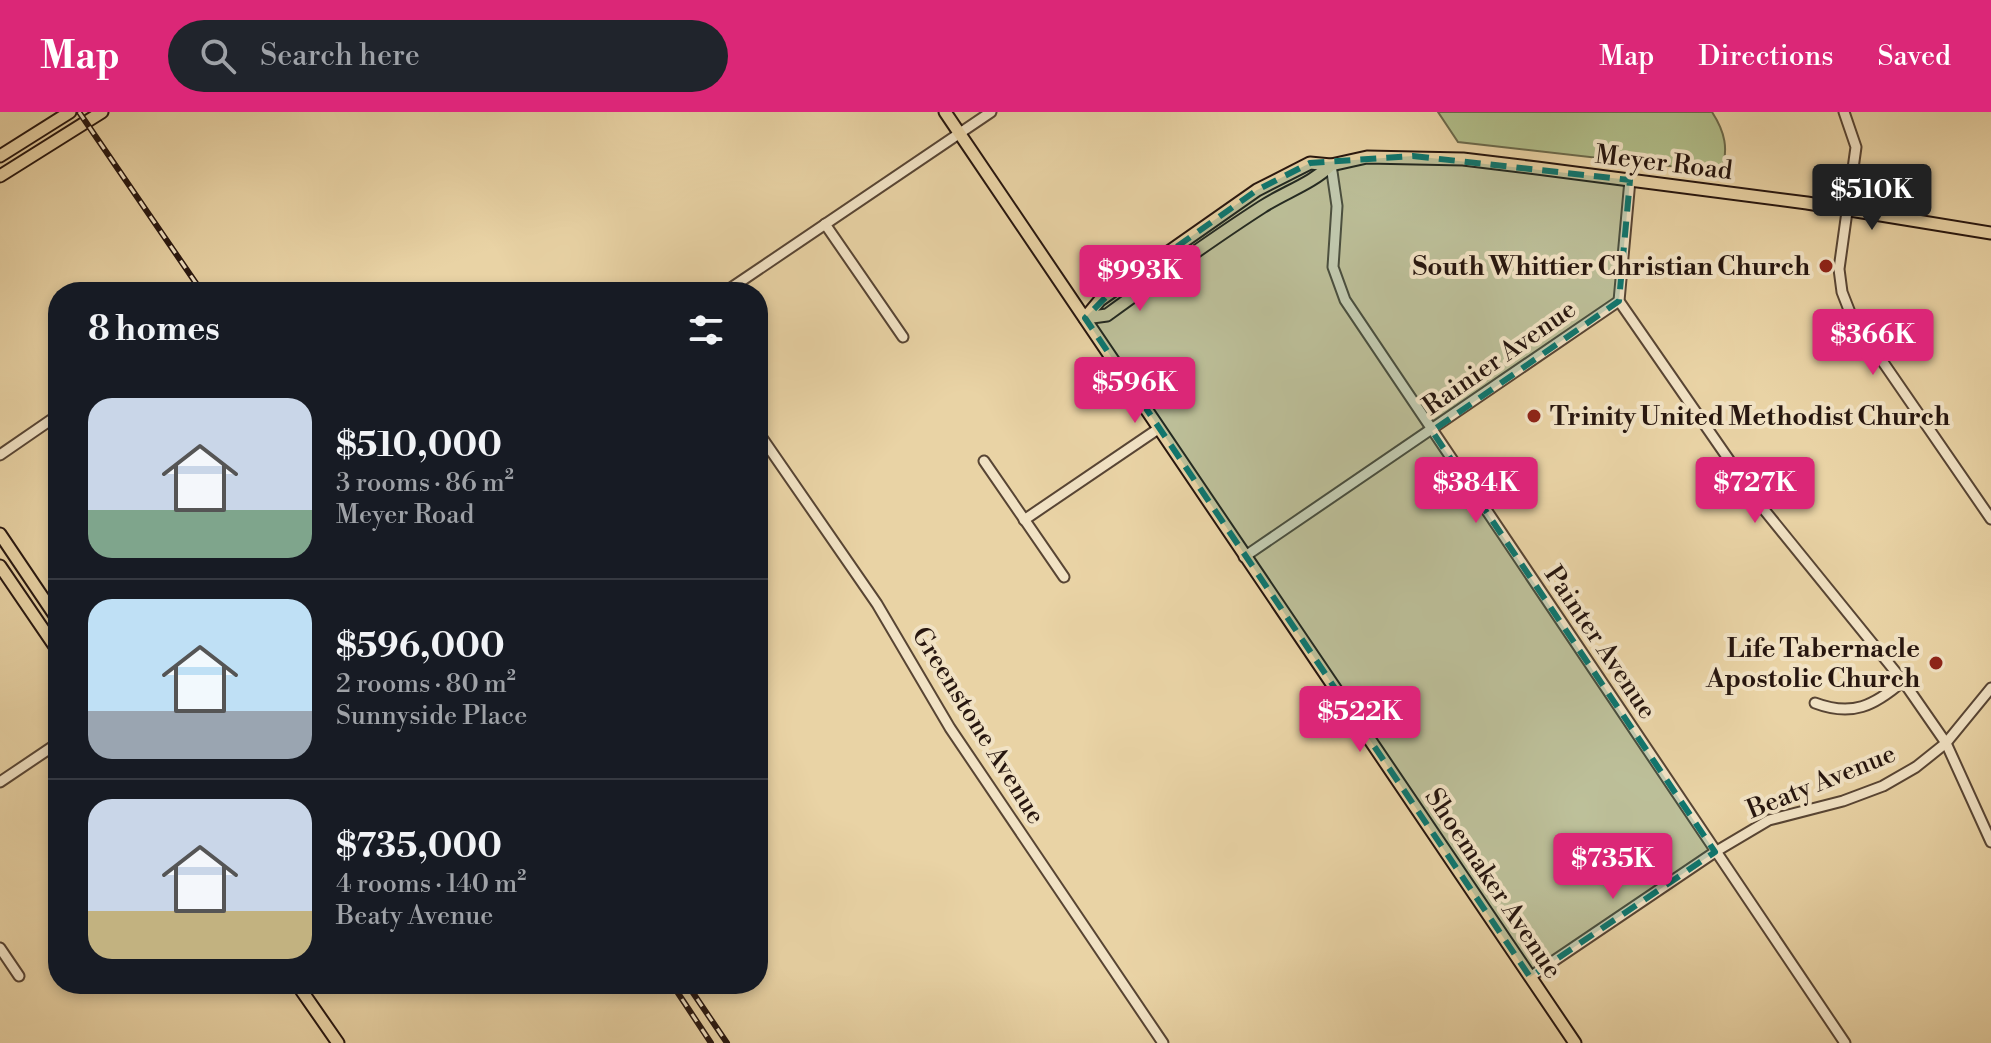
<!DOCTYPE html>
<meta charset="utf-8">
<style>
body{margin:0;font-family:"Libre Bodoni",serif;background:#20242c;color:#f1f3f6;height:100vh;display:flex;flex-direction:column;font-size:30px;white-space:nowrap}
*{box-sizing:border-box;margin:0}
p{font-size:26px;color:#9ea1a6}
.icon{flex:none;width:44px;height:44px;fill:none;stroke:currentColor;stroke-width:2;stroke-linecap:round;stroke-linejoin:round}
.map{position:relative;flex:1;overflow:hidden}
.panel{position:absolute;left:48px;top:170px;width:720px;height:712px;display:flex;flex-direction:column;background:#171b24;border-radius:32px;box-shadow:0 4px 12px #0003}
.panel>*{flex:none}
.price{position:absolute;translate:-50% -68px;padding:0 18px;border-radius:8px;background:#db2777;color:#fff;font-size:26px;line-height:52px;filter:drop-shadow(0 2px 4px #0008)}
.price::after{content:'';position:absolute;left:50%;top:48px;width:24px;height:18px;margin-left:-12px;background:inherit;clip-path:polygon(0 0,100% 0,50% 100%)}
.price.active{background:#222;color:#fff}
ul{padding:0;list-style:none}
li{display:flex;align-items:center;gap:24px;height:200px;padding:0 40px}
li+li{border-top:2px solid #363941}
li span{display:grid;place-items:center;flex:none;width:224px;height:160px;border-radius:24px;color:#555}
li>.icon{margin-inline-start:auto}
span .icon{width:96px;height:96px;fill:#fffc;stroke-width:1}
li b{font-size:34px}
h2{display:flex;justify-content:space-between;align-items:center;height:96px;padding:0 40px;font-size:34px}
header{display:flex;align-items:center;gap:48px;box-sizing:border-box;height:112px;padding:0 40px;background:#db2777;color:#fff}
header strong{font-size:38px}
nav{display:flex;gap:44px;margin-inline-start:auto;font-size:28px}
.search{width:560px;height:72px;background:#20242c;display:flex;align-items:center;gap:20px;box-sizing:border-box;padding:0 28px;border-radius:44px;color:#9ea1a6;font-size:30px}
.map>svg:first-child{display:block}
.green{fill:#b1be8a;stroke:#6c6a4c;stroke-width:2}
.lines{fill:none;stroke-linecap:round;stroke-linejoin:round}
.minor-casing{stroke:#584534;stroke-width:13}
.major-casing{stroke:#27160f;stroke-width:15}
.minor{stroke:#f1e2c4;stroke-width:9}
.major{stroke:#e9d3a5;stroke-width:11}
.rail-casing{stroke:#27160f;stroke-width:6}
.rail{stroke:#f1e2c4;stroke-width:3;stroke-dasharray:9;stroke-linecap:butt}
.marked{fill:#0f766e;fill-opacity:0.2;stroke:#0f766e;stroke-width:6;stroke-dasharray:16 10;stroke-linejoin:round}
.poi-dot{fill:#8f2418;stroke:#f1e2c4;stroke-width:3}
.labels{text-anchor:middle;stroke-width:8;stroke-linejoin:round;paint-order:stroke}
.street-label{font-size:26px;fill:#27160f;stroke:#f1e2c4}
.poi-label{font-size:26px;font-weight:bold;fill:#27160f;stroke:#f1e2c4;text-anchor:end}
</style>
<header>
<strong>Map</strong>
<div class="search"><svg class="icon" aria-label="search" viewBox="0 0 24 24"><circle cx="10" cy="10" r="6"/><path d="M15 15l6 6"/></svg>Search here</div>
<nav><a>Map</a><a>Directions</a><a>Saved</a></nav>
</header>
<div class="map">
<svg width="1991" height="931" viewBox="0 0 1991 931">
<rect width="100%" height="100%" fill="#e9d3a5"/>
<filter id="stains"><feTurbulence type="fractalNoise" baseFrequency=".0025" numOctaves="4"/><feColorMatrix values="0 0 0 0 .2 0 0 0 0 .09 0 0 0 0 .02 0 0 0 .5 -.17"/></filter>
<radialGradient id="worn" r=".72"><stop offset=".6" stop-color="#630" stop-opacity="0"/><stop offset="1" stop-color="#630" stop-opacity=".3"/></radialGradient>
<path class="green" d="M1438,0H1712C1725,20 1729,37 1721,60L1458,30Z"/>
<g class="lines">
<g class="minor-casing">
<g id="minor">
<path d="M1844,0L1856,35L1839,157L1842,180L1851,203L1865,224L1991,407"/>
<path d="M1331,53L1337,94L1333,155L1345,188L1845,931"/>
<path d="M1630,68L1619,189L1761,394L1903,569L1946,631L1991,730"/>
<path d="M825,112L903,225"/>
<path d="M725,180L991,0"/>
<path d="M758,320L877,492L950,616L1163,931"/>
<path d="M0,343L58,303"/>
<path d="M984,349L1064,465"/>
<path d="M1024,408L1158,317"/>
<path d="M1244,445L1619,189"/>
<path d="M1815,591C1852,605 1874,594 1903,569"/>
<path d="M0,670L58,631"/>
<path d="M0,836L19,864"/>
<path d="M1530,865L1715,740L1769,708L1843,689L1883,674L1916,655L1946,631L1991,576"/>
</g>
</g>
<g class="major-casing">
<g id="major">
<path d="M945,0L1575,931"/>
<path d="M0,44L70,0"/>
<path d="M0,64L102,0"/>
<path d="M1085,206L1100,188L1257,78L1310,51L1331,53L1367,45L1463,47L1537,56L1807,91L1991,121"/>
<path d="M1085,206L1107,203C1158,166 1209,129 1262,95C1285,80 1311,72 1331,53"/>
<path d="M0,422L58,508"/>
<path d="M0,454L58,539"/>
<path d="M297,872L338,931"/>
</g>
</g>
<use href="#minor" class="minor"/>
<use href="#major" class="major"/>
<g class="rail-casing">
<g id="rail">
<path d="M79,0L202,180"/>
<path d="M672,872L711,931"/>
<path d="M687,872L727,931"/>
</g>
</g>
<use href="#rail" class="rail"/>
</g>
<path class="marked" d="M1413,44L1630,68L1619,189L1432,319L1715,740L1530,865L1085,206L1107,184L1257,78L1310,51Z"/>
<g class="poi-dot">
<circle cx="1826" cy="154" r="8"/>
<circle cx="1534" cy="304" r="8"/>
<circle cx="1936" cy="551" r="8"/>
</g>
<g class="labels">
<g class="street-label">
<text transform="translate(1664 50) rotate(7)" y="9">Meyer Road</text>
<text transform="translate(1499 245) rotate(-35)" y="9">Rainier Avenue</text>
<text transform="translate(1601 530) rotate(56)" y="9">Painter Avenue</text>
<text transform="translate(979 613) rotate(58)" y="9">Greenstone Avenue</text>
<text transform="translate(1821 669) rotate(-22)" y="9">Beaty Avenue</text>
<text transform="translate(1494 771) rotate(56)" y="9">Shoemaker Avenue</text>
</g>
<g class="poi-label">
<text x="1810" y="163">South Whittier Christian Church</text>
<text x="1550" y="313" text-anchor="start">Trinity United Methodist Church</text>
<text x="1920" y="545">Life Tabernacle<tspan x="1920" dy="30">Apostolic Church</tspan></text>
</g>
</g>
<rect width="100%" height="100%" filter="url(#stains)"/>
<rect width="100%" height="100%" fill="url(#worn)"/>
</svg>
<b class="price active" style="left:1872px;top:120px">$510K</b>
<b class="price" style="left:1140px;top:201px">$993K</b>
<b class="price" style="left:1873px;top:265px">$366K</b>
<b class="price" style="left:1135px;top:313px">$596K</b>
<b class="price" style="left:1476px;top:413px">$384K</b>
<b class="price" style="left:1755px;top:413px">$727K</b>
<b class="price" style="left:1360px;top:642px">$522K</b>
<b class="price" style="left:1613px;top:789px">$735K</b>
<section class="panel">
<h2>8 homes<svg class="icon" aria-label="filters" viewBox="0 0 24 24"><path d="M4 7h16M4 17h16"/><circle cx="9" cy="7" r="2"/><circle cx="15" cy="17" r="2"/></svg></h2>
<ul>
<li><span style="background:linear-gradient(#c9d6e8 70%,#7fa58c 0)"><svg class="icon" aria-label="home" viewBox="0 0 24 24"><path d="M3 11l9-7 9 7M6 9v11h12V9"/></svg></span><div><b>$510,000</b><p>3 rooms · 86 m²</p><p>Meyer Road</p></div></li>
<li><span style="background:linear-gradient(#bfe0f5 70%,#9aa5b1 0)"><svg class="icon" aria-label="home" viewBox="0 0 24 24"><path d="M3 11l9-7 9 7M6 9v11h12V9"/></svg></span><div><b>$596,000</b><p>2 rooms · 80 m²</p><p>Sunnyside Place</p></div></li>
<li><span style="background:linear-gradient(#c9d6e8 70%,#c2b280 0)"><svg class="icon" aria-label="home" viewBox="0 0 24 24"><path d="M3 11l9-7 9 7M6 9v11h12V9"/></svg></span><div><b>$735,000</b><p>4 rooms · 140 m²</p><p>Beaty Avenue</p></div></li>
</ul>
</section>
</div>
